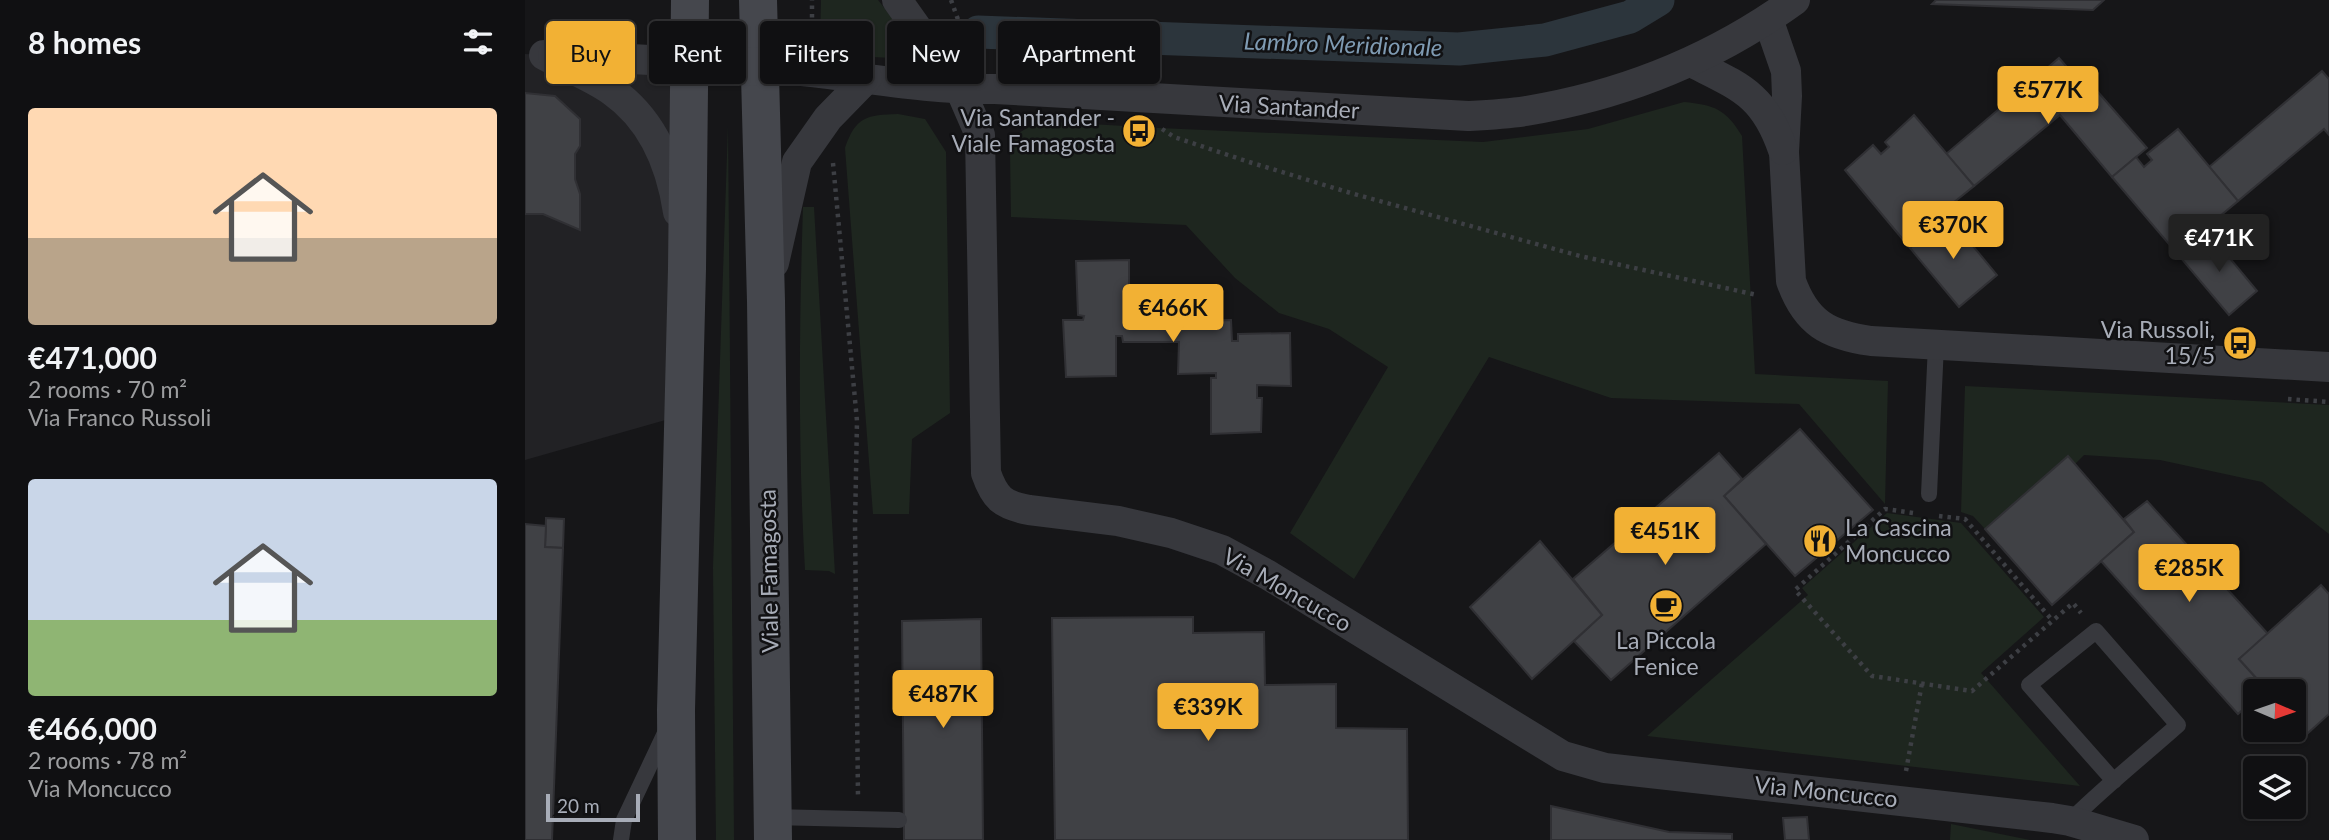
<!DOCTYPE html>
<meta charset="utf-8">
<style>
body{margin:0;font-family:Lato,sans-serif;background:#19191b;color:#f1f3f6;height:100vh;display:flex;flex-direction:column;font-size:26px;white-space:nowrap}
*{box-sizing:border-box;margin:0}
p{font-size:23px;color:#9c9d9f}
.icon{flex:none;width:38px;height:38px;fill:none;stroke:currentColor;stroke-width:2;stroke-linecap:round;stroke-linejoin:round}
.map{position:relative;flex:1;overflow:hidden}
.sheet{display:flex;flex-direction:column;background:#101012;width:525px}
.sheet>*{flex:none}
.banner{position:absolute;left:21px;top:21px;width:665px;height:63px;display:flex;gap:14px}
.needle{width:46px;rotate:92deg}
.tools{position:absolute;left:1718px;top:679px;display:grid;gap:14px}
.tools a{display:grid;place-items:center;width:63px;height:63px;border-radius:7px;background:#101012;box-shadow:0 2px 5px #0004,0 0 0 2px #303032;font-size:35px}
.scale{position:absolute;left:21px;bottom:18px;width:94px;box-sizing:border-box;padding-left:7px;border:4px solid #a8adb8;border-top:0;font-size:19px;line-height:24px;white-space:nowrap;color:#a8adb8;-webkit-text-stroke:5px #111113;paint-order:stroke}
.price{position:absolute;translate:-50% -60px;padding:0 16px;border-radius:7px;background:#f2b134;color:#111;font-size:23px;line-height:46px;filter:drop-shadow(0 2px 4px #0008)}
.price::after{content:'';position:absolute;left:50%;top:42px;width:21px;height:16px;margin-left:-10px;background:inherit;clip-path:polygon(0 0,100% 0,50% 100%)}
.price.selected{background:#222;color:#fff}
ul{padding:0;list-style:none}
li{display:grid;align-content:center;gap:14px;height:371px;padding:0 28px}
li span{display:grid;place-items:center;height:217px;border-radius:7px;color:#555}
li>.icon{margin-inline-start:auto}
span .icon{width:126px;height:126px;fill:#fffc;stroke-width:1}
li b{font-size:30px}
h2{display:flex;justify-content:space-between;align-items:center;height:84px;padding:0 28px;font-size:30px}
.chip{padding:0 24px;border-radius:7px;background:#101012;box-shadow:0 2px 5px #0004,0 0 0 2px #303032;font-size:24px;line-height:63px}
.chip.selected{background:#f2b134;color:#111}
main{display:flex;flex:1;min-height:0}
.map>svg:first-child{display:block}
.built{fill:#222225}
.green{fill:#1e261f}
.lines{fill:none;stroke-linecap:round;stroke-linejoin:round}
.canal{stroke:#2c353c;stroke-width:33}
.building{fill:#404145;stroke:#303034;stroke-width:2}
.path{stroke:#3d3f44;stroke-width:4.5;stroke-dasharray:3.5 5;stroke-linecap:butt}
.lane{stroke:#37383d;stroke-width:16}
.street{stroke:#37383d;stroke-width:30}
.secondary{stroke:#45474d;stroke-width:38}
.labels{text-anchor:middle;stroke-width:5;stroke-linejoin:round;paint-order:stroke}
.street-label{font-size:23px;fill:#a8adb8;stroke:#111113}
.poi-label{font-size:23px;fill:#a8adb8;stroke:#111113;text-anchor:end}
.water-label{font-size:24px;font-style:italic;fill:#7f9bb3;stroke:#111113}
</style>
<main>
<section class="sheet">
<h2>8 homes<svg class="icon" aria-label="filters" viewBox="0 0 24 24"><path d="M4 7h16M4 17h16"/><circle cx="9" cy="7" r="2"/><circle cx="15" cy="17" r="2"/></svg></h2>
<ul>
<li><span style="background:linear-gradient(#ffd9b3 60%,#b9a48a 0)"><svg class="icon" aria-label="home" viewBox="0 0 24 24"><path d="M3 11l9-7 9 7M6 9v11h12V9"/></svg></span><div><b>€471,000</b><p>2 rooms · 70 m²</p><p>Via Franco Russoli</p></div></li>
<li><span style="background:linear-gradient(#c9d6e8 65%,#8fb573 0)"><svg class="icon" aria-label="home" viewBox="0 0 24 24"><path d="M3 11l9-7 9 7M6 9v11h12V9"/></svg></span><div><b>€466,000</b><p>2 rooms · 78 m²</p><p>Via Moncucco</p></div></li>
</ul>
</section>
<div class="map">
<svg width="1804" height="840" viewBox="0 0 1804 840">
<rect width="100%" height="100%" fill="#161618"/>
<path class="built" d="M0,54L164,62L158,415L0,460Z"/>
<g class="green">
<path d="M296,0H353L379,33L391,57L390,59L304,55L296,49L295,45Z"/>
<path d="M1159,102C1189,105 1201,109 1217,136L1230,374L1363,381L1360,504L1274,404L1086,398L964,357L829,579L765,533L863,367L804,329L754,313L710,278L661,225L486,217L485,151L492,134L514,121L634,128L958,142L1063,129Z"/>
<path d="M373,114L400,119L421,152L425,413L387,439L384,514H348L320,148C331,116 342,115 373,114Z"/>
<path d="M203,125L209,840H191L188,567Z"/>
<path d="M278,207H289L310,574L304,571L280,570C273,449 274,328 278,207Z"/>
<path d="M1440,386L1804,405V534L1737,482L1635,460L1559,455L1550,464L1542,456L1460,529L1448,516L1436,512Z"/>
<path d="M1362,513L1436,523L1519,617L1456,673L1555,786L1122,736L1283,595L1277,588Z"/>
<path d="M1426,824L1505,840H1425Z"/>
</g>
<g class="lines">
<path class="canal" d="M453,32L934,49L1020,40L1105,17L1133,0"/>
</g>
<g class="building">
<path d="M1411,0H1579L1568,10L1407,4Z"/>
<path d="M1534,58L1568,97L1573,92L1622,148L1587,177L1535,115L1449,186L1421,154Z"/>
<path d="M1797,71L1804,79V135L1799,129L1713,201L1684,167Z"/>
<path d="M0,93L30,96L55,119V146L50,154V179L55,194V230L18,214H0Z"/>
<path d="M1389,115L1449,186L1418,211L1415,207L1406,214L1414,224L1385,248L1320,170L1348,145L1356,154L1364,147L1360,142Z"/>
<path d="M1653,129L1713,201L1683,226L1679,221L1671,228L1679,237L1655,257L1587,177L1611,157L1619,167L1627,160L1622,154Z"/>
<path d="M1423,216L1472,275L1434,307L1385,248Z"/>
<path d="M1684,233L1732,291L1704,315L1655,257Z"/>
<path d="M604,260V294L615,295L616,291H652L651,321L706,320L707,341H713V334L765,333L766,386L732,385V398H737L736,432L686,434V378H691V373L653,374L654,342H598L597,336H591V376L541,377L538,320H558L559,316L553,315L551,261Z"/>
<path d="M1275,429L1348,510L1270,576L1199,496Z"/>
<path d="M1194,453L1217,479L1199,496L1241,544L1086,680L1049,641L1077,615L1048,579Z"/>
<path d="M1543,456L1609,532L1527,605L1460,529Z"/>
<path d="M1622,501L1743,634L1714,659L1741,689L1738,691H1731V698L1713,714L1576,561L1609,532L1599,519Z"/>
<path d="M21,518L39,519L38,548L20,547Z"/>
<path d="M0,524L21,526L20,547L38,548L27,840H0Z"/>
<path d="M1015,541L1077,615L1007,679L945,607Z"/>
<path d="M1796,585L1804,594V714L1783,733L1769,719V691H1743L1714,659Z"/>
<path d="M668,617V633L739,632L740,685L811,684V728L882,729L883,840H530L527,618Z"/>
<path d="M456,619L458,840H379L377,621Z"/>
<path d="M1026,806L1144,832L1207,834V840H1026Z"/>
<path d="M1282,817L1284,840H1260L1258,818Z"/>
</g>
<g class="lines">
<g class="path">
<path d="M426,0L441,42"/>
<path d="M287,43V0"/>
<path d="M637,129L649,137L724,162L829,194L1055,256L1232,295"/>
<path d="M308,163L332,421L330,525L333,797"/>
<path d="M1763,399L1804,402"/>
<path d="M1388,513L1360,509L1270,590L1347,676L1447,691L1548,603L1556,613"/>
<path d="M1414,516L1440,519L1527,620"/>
<path d="M1381,771L1397,683"/>
</g>
<g class="lane">
<path d="M1404,494L1411,345"/>
<path d="M247,817L374,820"/>
<path d="M1545,821C1579,787 1617,757 1653,725L1571,631L1504,685L1589,781"/>
<path d="M96,840L99,820L141,731"/>
</g>
<g class="street">
<path d="M372,0L435,89L455,135L461,473C470,499 478,505 504,510L593,521L646,533L697,550L743,575L1038,756L1080,768L1527,818L1545,821L1609,840"/>
<path d="M1243,19L1261,71L1262,96L1259,152L1266,281C1281,323 1303,335 1346,341L1804,367"/>
<path d="M19,55C41,67 66,76 87,91C127,119 146,165 153,212"/>
<path d="M28,55L164,62"/>
<path d="M1166,62C1215,87 1239,94 1258,150"/>
<path d="M234,67C313,72 391,90 470,89L943,116C962,115 982,114 1001,111C1099,95 1190,58 1270,0"/>
<path d="M249,263L272,162L303,118L342,78"/>
</g>
<g class="secondary">
<path d="M233,0L241,301L248,840"/>
<path d="M164,62L234,67"/>
<path d="M152,840L151,710L162,269L165,0"/>
</g>
</g>
<defs>
<g id="bus-disc" transform="scale(1.75)"><circle r="9.5" fill="#f2b134" stroke="#111113"/><path d="M-5-6H5V4H4V6H2V4H-2V6H-4V4H-5ZM-3.5-4V0h7V-4ZM-3.5 1.2v1.5H-2V1.2ZM2 1.2v1.5H3.5V1.2Z" fill="#111"/></g>
<g id="restaurant-disc" transform="scale(1.75)"><circle r="9.5" fill="#f2b134" stroke="#111113"/><path d="M-5-6h1v4h1v-4h1v4h1v-4h1v5L-1.5 .5V6h-2V.5L-5-1ZM5-6V6H3V1.5H1.5Q1.5-4 5-6Z" fill="#111"/></g>
<g id="cafe-disc" transform="scale(1.75)"><circle r="9.5" fill="#f2b134" stroke="#111113"/><path d="M-5.5-4.5H6V0H3Q3 3.5 0 3.5H-2.5Q-5.5 3.5-5.5 0ZM3-3.2v2h1.7v-2ZM-6 4.5H4V6H-6Z" fill="#111"/></g>
</defs>
<g fill-rule="evenodd">
<use href="#bus-disc" x="614" y="131"/>
<use href="#bus-disc" x="1715" y="343"/>
<use href="#restaurant-disc" x="1295" y="541"/>
<use href="#cafe-disc" x="1141" y="606"/>
</g>
<g class="labels">
<g class="street-label">
<text transform="translate(764 107) rotate(3)" y="8">Via Santander</text>
<text transform="translate(244 571) rotate(-91)" y="8">Viale Famagosta</text>
<text transform="translate(762 590) rotate(30)" y="8">Via Moncucco</text>
<text transform="translate(1301 792) rotate(6)" y="8">Via Moncucco</text>
</g>
<g class="poi-label">
<text x="590" y="126">Via Santander -<tspan x="590" dy="26">Viale Famagosta</tspan></text>
<text x="1690" y="338">Via Russoli,<tspan x="1690" dy="26">15/5</tspan></text>
<text x="1320" y="536" text-anchor="start">La Cascina<tspan x="1320" dy="26">Moncucco</tspan></text>
<text x="1141" y="649" text-anchor="middle">La Piccola<tspan x="1141" dy="26">Fenice</tspan></text>
</g>
<g class="water-label">
<text transform="translate(818 45) rotate(2)" y="8">Lambro Meridionale</text>
</g>
</g>
</svg>
<div class="tools">
<a><svg class="needle" viewBox="-14 -14 28 28"><path d="M0-13l5 13h-10z" fill="#e53935"/><path d="M0 13l5-13h-10z" fill="#9c9d9f"/></svg></a>
<a><svg class="icon" aria-label="layers" viewBox="0 0 24 24"><path d="M12 4l9 5-9 5-9-5zM3 14l9 5 9-5"/></svg></a>
</div>
<div class="scale">20 m</div>
<b class="price" style="left:1523px;top:126px">€577K</b>
<b class="price" style="left:1428px;top:261px">€370K</b>
<b class="price selected" style="left:1694px;top:274px">€471K</b>
<b class="price" style="left:648px;top:344px">€466K</b>
<b class="price" style="left:1140px;top:567px">€451K</b>
<b class="price" style="left:1664px;top:604px">€285K</b>
<b class="price" style="left:418px;top:730px">€487K</b>
<b class="price" style="left:683px;top:743px">€339K</b>
<div class="banner">
<a class="chip selected">Buy</a>
<a class="chip">Rent</a>
<a class="chip">Filters</a>
<a class="chip">New</a>
<a class="chip">Apartment</a>
</div>
</div>
</main>
